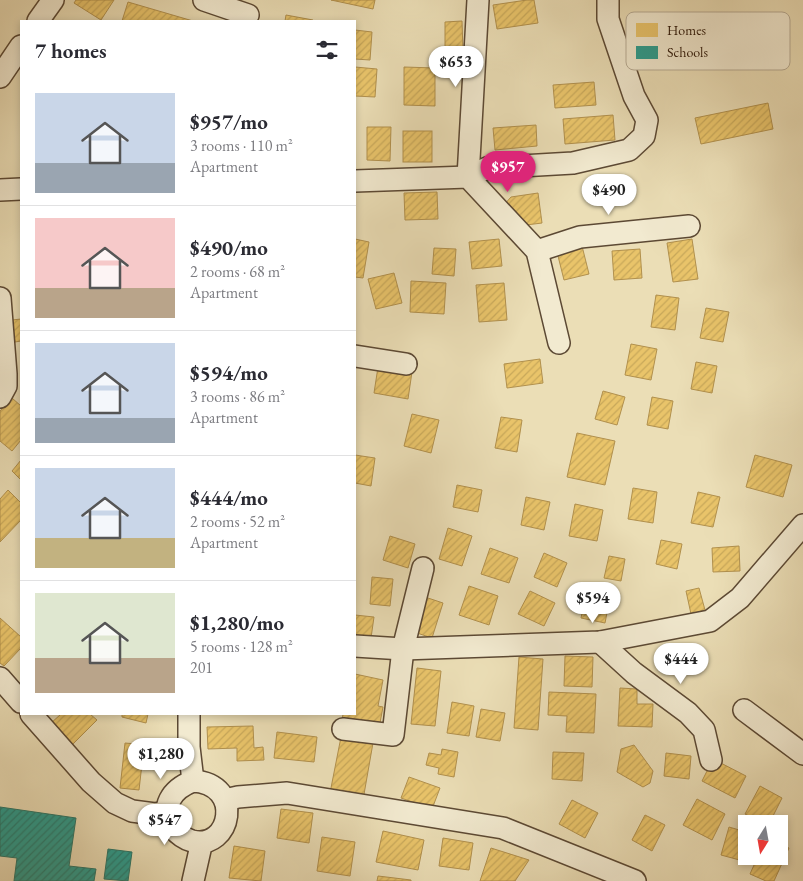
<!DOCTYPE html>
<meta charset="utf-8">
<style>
body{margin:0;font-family:"EB Garamond",serif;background:#f2f2f3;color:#2b2b33;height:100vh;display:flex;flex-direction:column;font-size:19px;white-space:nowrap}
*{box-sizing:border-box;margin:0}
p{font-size:16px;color:#7c7c81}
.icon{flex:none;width:28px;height:28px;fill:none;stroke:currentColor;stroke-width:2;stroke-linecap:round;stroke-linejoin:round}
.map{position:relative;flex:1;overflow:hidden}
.details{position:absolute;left:20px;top:20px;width:336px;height:695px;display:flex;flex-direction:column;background:#fff;border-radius:0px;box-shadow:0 2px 8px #0003}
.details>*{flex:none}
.needle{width:32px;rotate:191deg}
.buttons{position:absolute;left:738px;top:815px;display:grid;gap:10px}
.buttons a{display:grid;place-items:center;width:50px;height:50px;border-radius:0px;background:#fff;box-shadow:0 2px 8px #0003;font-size:25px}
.price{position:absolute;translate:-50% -42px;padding:0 11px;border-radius:18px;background:#fff;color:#222;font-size:16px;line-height:32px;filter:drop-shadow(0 1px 2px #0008)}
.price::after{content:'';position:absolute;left:50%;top:30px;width:15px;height:11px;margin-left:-8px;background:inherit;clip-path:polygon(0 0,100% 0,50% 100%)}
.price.on{background:#db2777;color:#fff}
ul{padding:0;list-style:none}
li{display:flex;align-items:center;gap:15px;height:125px;padding:0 15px}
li+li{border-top:1px solid #e1e1e2}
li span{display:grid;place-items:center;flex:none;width:140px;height:100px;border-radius:0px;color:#555}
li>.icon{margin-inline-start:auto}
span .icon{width:60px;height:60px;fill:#fffc;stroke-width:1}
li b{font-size:21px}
h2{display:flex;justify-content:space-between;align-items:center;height:60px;padding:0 15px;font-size:21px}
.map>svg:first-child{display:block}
.homes{fill:url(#homes-hatch);stroke:#b1904d}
.schools{fill:url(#schools-hatch);stroke:#2b7566}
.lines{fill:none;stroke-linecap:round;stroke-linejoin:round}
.minor-casing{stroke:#5c4934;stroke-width:24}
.minor{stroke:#f2ead0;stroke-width:21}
.key{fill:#f2ead0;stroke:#b7ab94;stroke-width:1}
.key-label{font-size:14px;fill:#2d1708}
</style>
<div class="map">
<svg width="803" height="881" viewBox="0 0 803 881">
<defs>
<pattern id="homes-hatch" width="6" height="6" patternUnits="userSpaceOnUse" patternTransform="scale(1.25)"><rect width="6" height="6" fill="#e9c46a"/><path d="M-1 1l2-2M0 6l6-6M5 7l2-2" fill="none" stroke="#c8a85a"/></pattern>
<pattern id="schools-hatch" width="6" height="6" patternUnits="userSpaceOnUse" patternTransform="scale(1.25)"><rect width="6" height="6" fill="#2a9d8f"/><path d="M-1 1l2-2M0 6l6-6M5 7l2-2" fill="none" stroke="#247f73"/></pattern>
</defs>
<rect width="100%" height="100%" fill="#ebdeb6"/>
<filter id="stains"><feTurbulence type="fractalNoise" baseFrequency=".004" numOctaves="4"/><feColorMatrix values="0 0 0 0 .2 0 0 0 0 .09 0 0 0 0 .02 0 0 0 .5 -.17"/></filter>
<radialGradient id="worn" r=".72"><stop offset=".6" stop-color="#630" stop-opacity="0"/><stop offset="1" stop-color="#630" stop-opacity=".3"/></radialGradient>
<g class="homes">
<path d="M76,0H114L101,20L74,3Z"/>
<path d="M331,0H375L373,9Z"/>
<path d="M527,0H534L538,23L497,29L493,5Z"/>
<path d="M128,2L193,21H122Z"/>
<path d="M286,15L313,20L312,21H285Z"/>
<path d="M462,21L463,52H445V22Z"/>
<path d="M355,30L372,32L370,60L355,59Z"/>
<path d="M355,67L377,69L375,97L355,96Z"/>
<path d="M404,67L435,68V106L404,105Z"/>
<path d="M594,82L596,105L555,108L553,85Z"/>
<path d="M768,103L773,129L701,144L695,118Z"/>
<path d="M613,115L615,140L565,144L563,119Z"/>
<path d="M536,125L537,146L495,150L493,128Z"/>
<path d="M367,127H391L390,161L367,160Z"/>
<rect x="403" y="131" width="29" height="31"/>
<path d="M437,192L438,219L405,220L404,193Z"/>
<path d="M538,193L542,223L526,225L503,206L511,197Z"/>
<path d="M355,239L369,242L363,278L355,277Z"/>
<path d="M499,239L502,266L472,269L469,242Z"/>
<path d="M692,239L698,279L673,282L667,243Z"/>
<path d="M582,246L589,274L564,280L557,252Z"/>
<path d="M434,248L456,249L454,276L432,274Z"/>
<path d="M640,249L642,278L614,280L612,251Z"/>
<path d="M394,273L402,303L376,309L368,279Z"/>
<path d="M411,281L446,283L444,314L410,312Z"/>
<path d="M504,283L507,320L479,322L476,285Z"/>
<path d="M656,295L679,298L675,330L651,327Z"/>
<path d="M706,308L729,312L723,342L700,338Z"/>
<path d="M21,319V341L15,342L12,320Z"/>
<path d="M631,344L657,349L651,380L625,375Z"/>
<path d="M540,359L543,383L507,388L504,364Z"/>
<path d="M696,362L717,366L712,393L691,389Z"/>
<path d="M378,367L412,372L408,399L374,393Z"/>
<path d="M603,391L625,397L617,425L595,419Z"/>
<path d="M652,397L673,401L668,429L647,425Z"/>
<path d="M12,398L21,406V440L12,451L0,441V411Z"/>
<path d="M412,414L439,420L431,453L404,446Z"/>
<path d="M501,417L522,420L517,452L495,448Z"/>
<path d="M577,433L615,441L605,485L567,477Z"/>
<path d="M355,455L375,458L371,486L355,483Z"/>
<path d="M755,455L792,465L783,497L746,487Z"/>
<path d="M21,460V480L12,471Z"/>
<path d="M457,485L482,490L478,512L453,507Z"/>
<path d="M633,488L657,492L653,523L628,519Z"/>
<path d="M8,490L21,503V520L0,542V499Z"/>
<path d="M698,492L720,497L713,527L691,523Z"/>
<path d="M526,497L550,502L544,530L521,525Z"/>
<path d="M575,504L603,510L597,541L569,536Z"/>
<path d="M448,528L472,536L462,566L439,559Z"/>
<path d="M390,536L415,544L408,568L383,560Z"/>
<path d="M661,540L682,544L677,569L656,564Z"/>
<path d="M739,546L740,571L713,572L712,548Z"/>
<path d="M490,548L518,558L509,583L481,574Z"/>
<path d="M544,553L567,563L557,587L534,577Z"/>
<path d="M609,556L625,559L621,581L604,578Z"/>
<path d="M372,577L393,579L390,606L370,604Z"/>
<path d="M469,586L498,596L489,625L459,615Z"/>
<path d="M699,588L705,610L691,614L686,591Z"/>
<path d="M530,591L555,603L544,626L518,614Z"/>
<path d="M586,594L610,598L605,623L581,618Z"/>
<path d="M425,597L443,603L432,638L414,632Z"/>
<path d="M355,615L374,617L371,638L355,636Z"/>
<path d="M0,618L21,637V648L4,666L0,663Z"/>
<path d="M565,656L593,657L592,687L564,686Z"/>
<path d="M519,657L543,659L538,730L514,728Z"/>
<path d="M417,668L441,671L435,726L411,724Z"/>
<path d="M355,674L383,680L378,706L383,707L379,728L342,721L343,714H355Z"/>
<path d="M620,688L637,689V704H653L652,727L618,726Z"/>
<path d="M549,692L596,694L594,733L566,732L567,716L548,715Z"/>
<path d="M452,702L474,706L469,736L447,733Z"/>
<path d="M481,709L505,713L500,741L476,737Z"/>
<path d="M61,714H90L97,720L72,745L50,724Z"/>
<path d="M122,714H148L146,723L122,717Z"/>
<path d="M253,726L254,748L263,747L264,760L237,761V748L208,749L207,727Z"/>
<path d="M277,732L317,737L314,762L274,758Z"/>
<path d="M341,737L373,743L363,800L330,793Z"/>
<path d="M125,743L159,746L157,765L142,764L139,790L120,788Z"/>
<path d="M634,745L653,771L650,783L643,787L617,772L621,749Z"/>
<path d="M442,749L458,752L454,777L438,774L439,768L426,765L429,753L441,755Z"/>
<path d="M553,752L584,753L582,781L552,779Z"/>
<path d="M666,753L691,756L689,779L664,776Z"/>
<path d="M713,759L746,776L735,798L702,781Z"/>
<path d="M409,777L440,788L432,809L401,798Z"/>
<path d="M760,786L782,798L769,824H764L745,814Z"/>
<path d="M697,799L725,814L712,840L683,825Z"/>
<path d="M572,800L598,813L585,838L559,824Z"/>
<path d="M281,809L313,813L309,843L277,838Z"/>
<path d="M645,815L665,825L652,851L632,840Z"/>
<path d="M729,827L746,832V856H749L747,862L721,855Z"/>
<path d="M383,831L424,840L418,870L376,862Z"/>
<path d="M322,837L355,842L350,876L317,871Z"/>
<path d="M443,838L473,843L469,870L439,866Z"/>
<path d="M779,844L789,848L774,881H766L750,874L758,856H779Z"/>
<path d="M234,846L265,851L261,881L229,878Z"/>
<path d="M491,848L529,860L515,881H480Z"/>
<path d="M378,876L411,880V881H377Z"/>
</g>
<g class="schools">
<path d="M0,807L76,818L69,866L96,869L94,881H14L17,858L0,856Z"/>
<path d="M108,849L132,852L128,881L104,879Z"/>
</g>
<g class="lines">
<g class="minor-casing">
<g id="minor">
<path d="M204,0L248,15"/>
<path d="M38,21L53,0"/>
<path d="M0,77L21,46"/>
<path d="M468,177L487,168L573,163L629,150L644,136L647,120L634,96L608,19V0"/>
<path d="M468,177L478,0"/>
<path d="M355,181L468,177L537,251L559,343"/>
<path d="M0,190L21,189"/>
<path d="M537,251L580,237L689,226"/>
<path d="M0,298L6,374V386L0,397"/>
<path d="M355,356L406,364"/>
<path d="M600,642L634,673L688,713L704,730L711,760"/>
<path d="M355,646L403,649L600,642L710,621L740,598L803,525"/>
<path d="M0,678L21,702"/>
<path d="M744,710L803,754"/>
<path d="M31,714L91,782L115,803L132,811L155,814L166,812"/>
<path d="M189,714V747L193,781"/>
<path d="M343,729L393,735L403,649L423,568"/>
<path d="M193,781C245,784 231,851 192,841C185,839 178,834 173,828C159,807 172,789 193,781Z"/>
<path d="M225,800L238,797L287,793L503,828L635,881"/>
<path d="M193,881L200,850L199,843"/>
</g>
</g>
<use href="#minor" class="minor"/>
</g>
<rect x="626" y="12" width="164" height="58" rx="8" class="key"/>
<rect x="636" y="23" width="22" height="14" fill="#e9c46a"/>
<rect x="636" y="46" width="22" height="13" fill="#2a9d8f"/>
<g class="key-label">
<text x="667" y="35">Homes</text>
<text x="667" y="57">Schools</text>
</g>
<rect width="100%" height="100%" filter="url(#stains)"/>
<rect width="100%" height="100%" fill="url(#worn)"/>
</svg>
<div class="buttons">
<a><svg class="needle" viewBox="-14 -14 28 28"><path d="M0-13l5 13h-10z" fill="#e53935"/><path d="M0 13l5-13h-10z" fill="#7c7c81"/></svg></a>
</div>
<b class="price" style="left:456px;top:88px">$653</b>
<b class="price on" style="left:508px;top:193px">$957</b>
<b class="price" style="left:609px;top:216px">$490</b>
<b class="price" style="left:593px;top:624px">$594</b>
<b class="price" style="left:681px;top:685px">$444</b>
<b class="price" style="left:161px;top:780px">$1,280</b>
<b class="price" style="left:165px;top:846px">$547</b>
<section class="details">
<h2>7 homes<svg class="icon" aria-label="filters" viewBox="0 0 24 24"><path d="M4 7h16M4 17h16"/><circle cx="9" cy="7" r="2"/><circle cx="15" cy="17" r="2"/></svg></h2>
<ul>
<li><span style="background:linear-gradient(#c9d6e8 70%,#9aa5b1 0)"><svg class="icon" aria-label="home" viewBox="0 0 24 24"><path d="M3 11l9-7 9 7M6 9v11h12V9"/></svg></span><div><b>$957/mo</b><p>3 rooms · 110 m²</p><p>Apartment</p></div></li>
<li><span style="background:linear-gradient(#f6c9c9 70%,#b9a48a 0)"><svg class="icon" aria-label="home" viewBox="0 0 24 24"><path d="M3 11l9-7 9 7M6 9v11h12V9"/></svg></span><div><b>$490/mo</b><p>2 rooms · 68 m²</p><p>Apartment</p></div></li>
<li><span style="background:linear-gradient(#c9d6e8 75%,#9aa5b1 0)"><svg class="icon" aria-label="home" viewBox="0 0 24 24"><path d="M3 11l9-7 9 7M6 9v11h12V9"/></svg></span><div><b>$594/mo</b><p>3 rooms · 86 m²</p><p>Apartment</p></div></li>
<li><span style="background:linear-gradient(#c9d6e8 70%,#c2b280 0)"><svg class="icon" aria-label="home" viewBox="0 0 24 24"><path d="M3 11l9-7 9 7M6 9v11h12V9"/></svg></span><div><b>$444/mo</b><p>2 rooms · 52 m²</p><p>Apartment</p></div></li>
<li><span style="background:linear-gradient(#dfe7d0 65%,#b9a48a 0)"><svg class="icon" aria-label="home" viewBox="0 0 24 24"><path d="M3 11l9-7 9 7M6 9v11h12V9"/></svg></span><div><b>$1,280/mo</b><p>5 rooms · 128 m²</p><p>201</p></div></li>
</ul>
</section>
</div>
